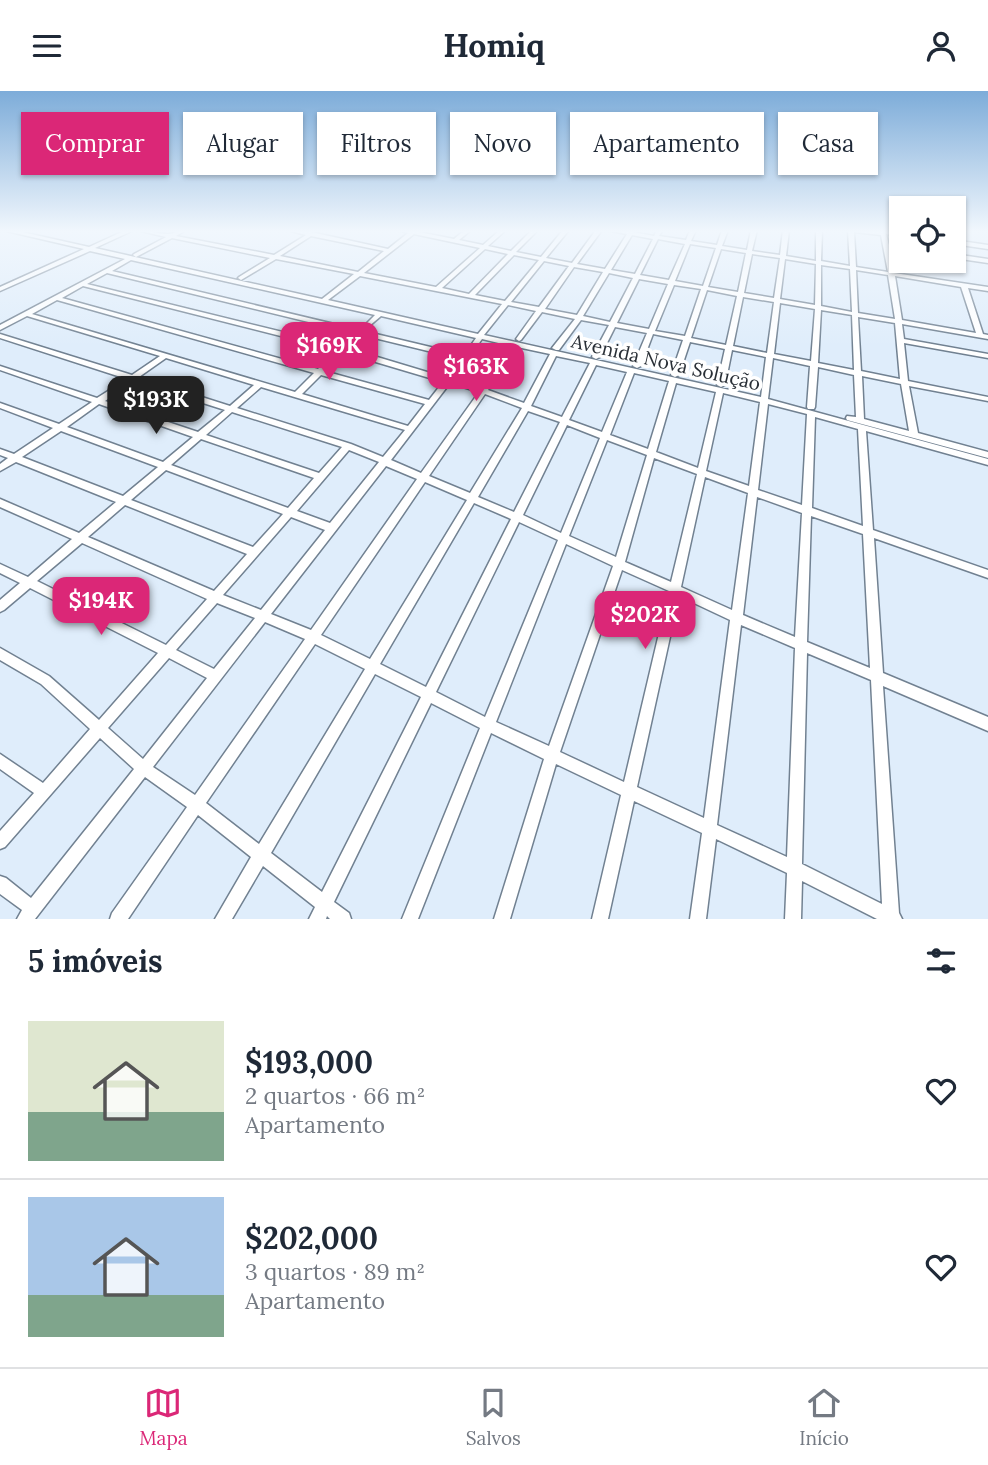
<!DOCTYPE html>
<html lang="pt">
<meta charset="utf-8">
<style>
body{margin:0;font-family:Lora,serif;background:#f2f2f3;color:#1f2937;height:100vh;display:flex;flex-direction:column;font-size:26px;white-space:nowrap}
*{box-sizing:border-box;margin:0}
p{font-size:23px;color:#747a83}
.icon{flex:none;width:38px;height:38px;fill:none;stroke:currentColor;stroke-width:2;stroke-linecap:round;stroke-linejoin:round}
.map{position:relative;height:828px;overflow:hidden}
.sheet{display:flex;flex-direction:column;background:#fff;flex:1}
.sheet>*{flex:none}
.banner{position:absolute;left:21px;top:21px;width:947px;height:63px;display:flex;gap:14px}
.tools{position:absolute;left:889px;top:105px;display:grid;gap:14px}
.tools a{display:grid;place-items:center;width:77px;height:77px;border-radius:0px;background:#fff;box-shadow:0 2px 5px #0004;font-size:35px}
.price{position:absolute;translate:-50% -60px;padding:0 16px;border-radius:14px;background:#db2777;color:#fff;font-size:23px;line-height:46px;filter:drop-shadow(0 2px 4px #0008)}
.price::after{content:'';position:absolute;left:50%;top:42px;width:21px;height:16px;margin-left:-10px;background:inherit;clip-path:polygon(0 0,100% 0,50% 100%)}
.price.on{background:#222;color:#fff}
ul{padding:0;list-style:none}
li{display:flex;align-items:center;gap:21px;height:175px;padding:0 28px}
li+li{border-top:2px solid #e0e1e3}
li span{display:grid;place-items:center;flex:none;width:196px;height:140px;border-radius:0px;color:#555}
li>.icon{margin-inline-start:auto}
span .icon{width:84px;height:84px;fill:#fffc;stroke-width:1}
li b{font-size:30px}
h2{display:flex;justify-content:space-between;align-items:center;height:84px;padding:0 28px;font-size:30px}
.chip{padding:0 24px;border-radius:0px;background:#fff;box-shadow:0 2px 5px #0004;font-size:24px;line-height:63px}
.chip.on{background:#db2777;color:#fff}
header{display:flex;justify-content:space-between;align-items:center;height:91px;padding:0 28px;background:#fff;font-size:32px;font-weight:700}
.menu{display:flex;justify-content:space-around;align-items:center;height:98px;border-top:2px solid #e0e1e3;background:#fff;font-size:19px;color:#747a83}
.menu a{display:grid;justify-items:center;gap:4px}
.menu .on{color:#db2777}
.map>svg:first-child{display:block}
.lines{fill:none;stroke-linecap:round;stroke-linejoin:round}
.minor-casing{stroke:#718191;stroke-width:3}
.minor{fill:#fff;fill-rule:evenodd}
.labels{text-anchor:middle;stroke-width:7;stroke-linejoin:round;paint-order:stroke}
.far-street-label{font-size:19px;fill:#292f36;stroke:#fff}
</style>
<header><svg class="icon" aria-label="menu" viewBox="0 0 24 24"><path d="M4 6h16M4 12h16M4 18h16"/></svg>Homiq<svg class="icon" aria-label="person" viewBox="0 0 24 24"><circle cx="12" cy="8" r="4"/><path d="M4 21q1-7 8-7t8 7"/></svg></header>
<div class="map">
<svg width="988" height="828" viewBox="0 0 988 828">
<rect width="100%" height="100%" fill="#dfedfb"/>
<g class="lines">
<g class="minor-casing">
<g id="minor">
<path d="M2,139H13L89,156L126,139H134L95,157L322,208L354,183L276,168L241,189L238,187L239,186L270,167L172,147L136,166L133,164L134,163L166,146L137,139C148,139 158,143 168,143C174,143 179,139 186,139L176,145L274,164L306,144L287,139L311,141L388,158L408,142L398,139H409L454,148L465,139H471L459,149L483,154L500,139H506L488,155L511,160L532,139H538L516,161L541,166L563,139H569L546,167L572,172L596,139H602L577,173L605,178L627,143L605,139L628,141L629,139H635L633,141L654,145L657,139H663L659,145L686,149L690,139H696L691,150L717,154L722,139H728L722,155L747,159L751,139H757L752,160L780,164L783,139H789L786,165L816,170V139H822L821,170L850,175L848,139L881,141L880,139L901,141V145L886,143L889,154L901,155V159L889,157L894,182L988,196V200L968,197L983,243L988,244V248L902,233L904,248L988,263V267L904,252L908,290L988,306V310L909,295L918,342L988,361V367L847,329L846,327L847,325L856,326L854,284L818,276L815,316L814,318H808L807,316L810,275L773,267L768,308L988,368V374L866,340L873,439L988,479V487L874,447L883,582L988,626V640L883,595L899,822L902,828H877L802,790L801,828H785L787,782L716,748L706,828H690L702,742L634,710L608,828H592L621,704L556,673L510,828H494L544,668L491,642L418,828H402L480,637L431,612L334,811L349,822L351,828H330L327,825L326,828H309L315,816L263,775L232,828H215L251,766L198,724L128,828H110L112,822L187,716L145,686L35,828H17L22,819L0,803V785L6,787L31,807L134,678L100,647L5,756L0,758V740L34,702L0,678V663L43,692L90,638L41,593L0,569V557L49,585L99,629L158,562L30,497L4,519L0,521V509L20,492L0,482V473L28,486L72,448L0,416V408L79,442L116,411L16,371L0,380V373L8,367L0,364V358L14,363L53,337L0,317V312L59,333L92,311L0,279V275L97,307L127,288L0,247V243L132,284L160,265L27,225L0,239V234L125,168L90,160L0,200V196L84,158ZM854,141L881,144L888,181L856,176ZM414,143L480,157L436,196L364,182ZM632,144L653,148L635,183L611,179ZM311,145L384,160L358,181L280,165ZM658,148L685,153L669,189L640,184ZM690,153L716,157L703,195L675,190ZM485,158L508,163L469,203L442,197ZM721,158L746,162L738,201L708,196ZM752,163L780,167L774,207L744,202ZM514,164L539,169L505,210L475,204ZM785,168L816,173L815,214L780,208ZM131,169L375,224L365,234L368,236L381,225L476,247L464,264L112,180ZM544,170L569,175L539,216L511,211ZM821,174L850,178L852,221L821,215ZM574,176L603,181L577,224L545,218ZM856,179L888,184L895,228L858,222ZM107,182L461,268L447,287L344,256L87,193ZM609,182L633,187L610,231L583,225ZM360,185L502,213L478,243L328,209ZM895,185L961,196L976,242L902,229ZM639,188L668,193L649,238L617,232ZM674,194L701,198L685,245L655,240ZM83,195L336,259L318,278L62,207ZM707,199L737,205L726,254L691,247ZM743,206L774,211L767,262L733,255ZM57,209L314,282L295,301L32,223ZM780,212L815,218L811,270L774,263ZM508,214L536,220L516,248L519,250L521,249L542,221L575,228L552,257L556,259H559L581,229L609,234L592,266L596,268L600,266L615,236L647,242L633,275L637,277L641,275L653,243L683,249L671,284L675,286L679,284L690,251L725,258L717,294L721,296L725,294L732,259L766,266L761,306L484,244ZM821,219L852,224L854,279L818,272ZM858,226L895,232L900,288L861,280ZM482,248L511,255L481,297L453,289ZM517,256L550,263L524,312L488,299ZM342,261L443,291L429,309L324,280ZM556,265L590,272L562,326L531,315ZM166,267L254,294L230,315L139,286ZM596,274L627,281L602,341L569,329ZM634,282L669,290L648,358L610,344ZM321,284L425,313L408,335L302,303ZM862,285L901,293L909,340L864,328ZM134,290L225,319L198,341L105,310ZM450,292L479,301L421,382L391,369ZM676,292L716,301L698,377L656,361ZM261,296L405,339L383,366L351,353L237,317ZM723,302L760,311L749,395L706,380ZM485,303L522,317L470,402L429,385ZM99,313L193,346L163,371L67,336ZM768,313L807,323L802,414L758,399ZM528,320L560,331L514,421L478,406ZM232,321L342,356L319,382L206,344ZM815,326L858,338L863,435L812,417ZM567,334L600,347L561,442L523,424ZM61,340L158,376L123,405L22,366ZM201,348L314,387L288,417L171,374ZM607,349L647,364L616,466L569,445ZM349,359L379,371L330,432L297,420ZM654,367L697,383L671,491L625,471ZM386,375L417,388L311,539L271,523ZM166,379L283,423L253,456L131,409ZM705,386L748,402L732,519L681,496ZM425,391L467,409L370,568L321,544ZM757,406L802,422L795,546L743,524ZM474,412L511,428L426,596L380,573ZM125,414L247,463L214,500L88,446ZM811,425L863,443L870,577L807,551ZM291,426L325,439L261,519L223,504ZM519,431L558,449L485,626L436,601ZM82,452L207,508L166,554L37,490ZM566,453L613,475L549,655L496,631ZM622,479L669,500L624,691L560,661ZM679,505L730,529L704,727L637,696ZM217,512L255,527L214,578L176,559ZM265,531L305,548L195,704L153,676ZM741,534L795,557L787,766L717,734ZM315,553L365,578L259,753L206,712ZM807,562L871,589L882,813L802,773ZM169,567L207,587L143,668L108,637ZM375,583L421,606L322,801L271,762Z"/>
<path d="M954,149L988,154V158L954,153Z"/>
<path d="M954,163L988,168V172L954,167Z"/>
</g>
</g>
<use href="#minor" class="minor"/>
</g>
<linearGradient id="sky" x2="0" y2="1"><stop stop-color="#7dacd9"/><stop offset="0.55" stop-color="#f1f7fd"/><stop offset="1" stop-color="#f1f7fd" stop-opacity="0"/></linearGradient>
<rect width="988" height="255" fill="url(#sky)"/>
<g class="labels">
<g class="far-street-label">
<text transform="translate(666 271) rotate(13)" y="7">Avenida Nova Solução</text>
</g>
</g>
</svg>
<div class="tools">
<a><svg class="icon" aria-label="locate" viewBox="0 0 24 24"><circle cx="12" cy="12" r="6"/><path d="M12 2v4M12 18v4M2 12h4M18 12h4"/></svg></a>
</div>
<b class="price" style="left:329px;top:291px">$169K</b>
<b class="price" style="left:476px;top:312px">$163K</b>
<b class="price on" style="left:156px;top:345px">$193K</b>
<b class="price" style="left:101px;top:546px">$194K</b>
<b class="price" style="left:645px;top:560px">$202K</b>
<div class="banner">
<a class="chip on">Comprar</a>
<a class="chip">Alugar</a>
<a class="chip">Filtros</a>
<a class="chip">Novo</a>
<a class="chip">Apartamento</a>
<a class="chip">Casa</a>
</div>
</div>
<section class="sheet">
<h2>5 imóveis<svg class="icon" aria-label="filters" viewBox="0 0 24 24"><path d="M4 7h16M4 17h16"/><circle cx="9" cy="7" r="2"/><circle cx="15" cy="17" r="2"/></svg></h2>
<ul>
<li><span style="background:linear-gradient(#dfe7d0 65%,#7fa58c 0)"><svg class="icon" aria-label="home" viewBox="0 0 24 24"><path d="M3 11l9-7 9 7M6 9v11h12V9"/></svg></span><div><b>$193,000</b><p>2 quartos · 66 m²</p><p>Apartamento</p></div><svg class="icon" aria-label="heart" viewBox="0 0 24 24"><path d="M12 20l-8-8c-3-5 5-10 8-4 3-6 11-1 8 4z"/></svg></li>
<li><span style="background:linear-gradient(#a9c7e8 70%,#7fa58c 0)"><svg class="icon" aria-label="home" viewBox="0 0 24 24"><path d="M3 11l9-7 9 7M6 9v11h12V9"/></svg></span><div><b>$202,000</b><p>3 quartos · 89 m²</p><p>Apartamento</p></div><svg class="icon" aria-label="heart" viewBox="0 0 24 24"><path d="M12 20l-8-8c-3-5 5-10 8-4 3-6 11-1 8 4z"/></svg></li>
</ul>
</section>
<nav class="menu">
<a class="on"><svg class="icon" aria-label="map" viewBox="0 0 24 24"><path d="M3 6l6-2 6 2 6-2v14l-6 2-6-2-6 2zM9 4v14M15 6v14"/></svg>Mapa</a>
<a><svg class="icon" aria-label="saved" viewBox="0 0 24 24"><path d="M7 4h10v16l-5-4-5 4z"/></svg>Salvos</a>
<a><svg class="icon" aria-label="home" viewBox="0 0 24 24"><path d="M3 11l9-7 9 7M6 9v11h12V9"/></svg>Início</a>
</nav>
